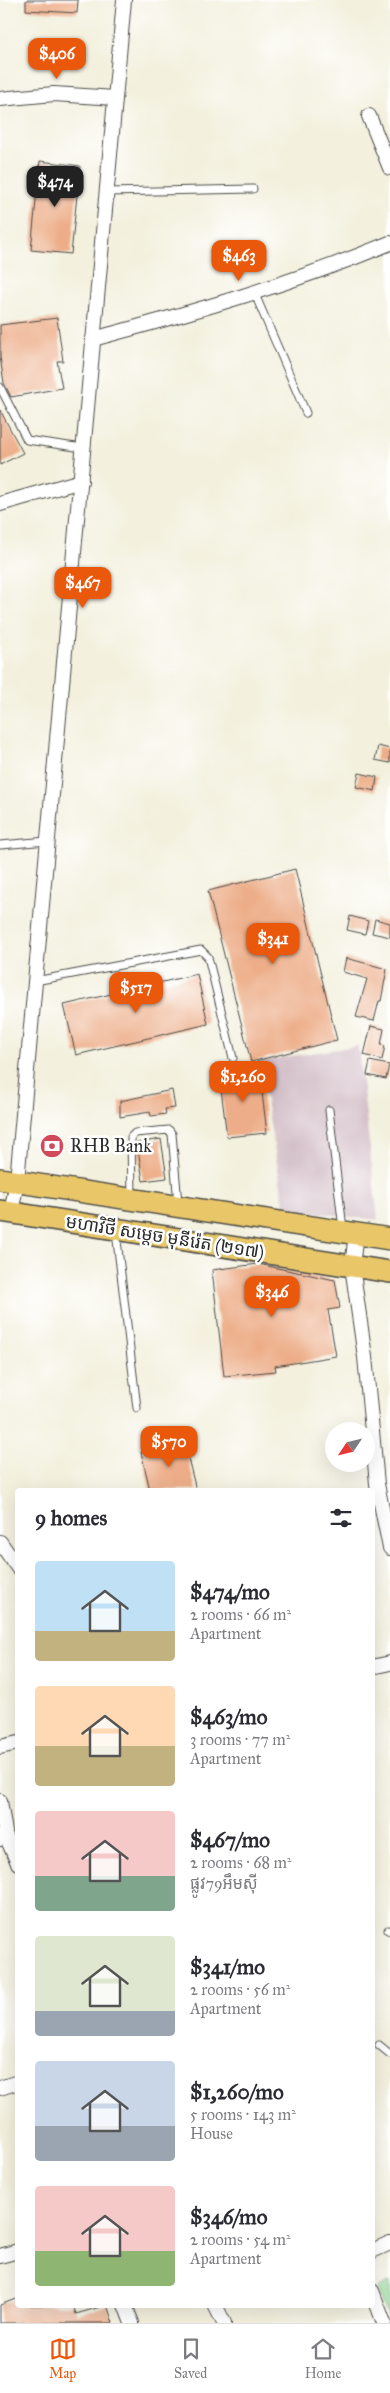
<!DOCTYPE html>
<meta charset="utf-8">
<style>
body{margin:0;font-family:"IM FELL Great Primer","Noto Sans Khmer",serif;background:#f7f7f7;color:#2b2b33;height:100vh;display:flex;flex-direction:column;font-size:19px;white-space:nowrap}
*{box-sizing:border-box;margin:0}
p{font-size:16px;color:#7c7c81}
.icon{flex:none;width:28px;height:28px;fill:none;stroke:currentColor;stroke-width:2;stroke-linecap:round;stroke-linejoin:round}
.map{position:relative;flex:1;overflow:hidden}
.details{position:absolute;left:15px;top:1488px;width:360px;height:820px;display:flex;flex-direction:column;background:#fff;border-radius:5px;box-shadow:0 5px 20px #0002}
.details>*{flex:none}
.needle{width:32px;rotate:235deg}
.buttons{position:absolute;left:325px;top:1422px;display:grid;gap:10px}
.buttons a{display:grid;place-items:center;width:50px;height:50px;border-radius:50%;background:#fff;box-shadow:0 5px 20px #0002;font-size:25px}
.price{position:absolute;translate:-50% -42px;padding:0 11px;border-radius:10px;background:#ea580c;color:#fff;font-size:16px;line-height:32px;filter:drop-shadow(0 1px 2px #0008)}
.price::after{content:'';position:absolute;left:50%;top:30px;width:15px;height:11px;margin-left:-8px;background:inherit;clip-path:polygon(0 0,100% 0,50% 100%)}
.price.current{background:#222;color:#fff}
ul{padding:0;list-style:none}
li{display:flex;align-items:center;gap:15px;height:125px;padding:0 20px}
li span{display:grid;place-items:center;flex:none;width:140px;height:100px;border-radius:5px;color:#555}
li>.icon{margin-inline-start:auto}
span .icon{width:60px;height:60px;fill:#fffc;stroke-width:1}
li b{font-size:21px}
h2{display:flex;justify-content:space-between;align-items:center;height:60px;padding:0 20px;font-size:21px}
.dock{display:flex;justify-content:space-around;align-items:center;height:70px;border-top:1px solid #e1e1e2;background:#fff;font-size:14px;color:#7c7c81}
.dock a{display:grid;justify-items:center;gap:2px}
.dock .current{color:#ea580c}
.map>svg:first-child{display:block}
.industrial{fill:#d2bdc6}
.green{fill:#8ed793;stroke:#5c815f}
.building{fill:#edad88}
.lines{fill:none;stroke-linecap:round;stroke-linejoin:round}
.lane-casing{stroke:#494946;stroke-width:9}
.street-casing{stroke:#494946;stroke-width:16}
.primary-casing{stroke:#494946;stroke-width:24}
.lane{stroke:#fff;stroke-width:7}
.street{stroke:#fff;stroke-width:14}
.primary{stroke:#e9c769;stroke-width:21}
.labels{text-anchor:middle;stroke-width:5;stroke-linejoin:round;paint-order:stroke}
.poi-label{font-size:18px;fill:#2b2b2b;stroke:#fff;text-anchor:start}
.street-label{font-size:18px;fill:#2b2b2b;stroke:#fff}
</style>
<div class="map">
<svg width="390" height="2323" viewBox="0 0 390 2323">
<rect width="100%" height="100%" fill="#fff"/>
<filter id="ink" filterUnits="userSpaceOnUse"><feTurbulence type="fractalNoise" baseFrequency=".02" numOctaves="2"/><feDisplacementMap in="SourceGraphic" scale="10" xChannelSelector="R" yChannelSelector="G"/><feConvolveMatrix kernelMatrix="1 2 1 2 8 2 1 2 1" color-interpolation-filters="sRGB"/></filter>
<filter id="wash" filterUnits="userSpaceOnUse"><feTurbulence type="fractalNoise" baseFrequency=".0096" numOctaves="4" result="noise"/><feDisplacementMap in="SourceGraphic" scale="20" xChannelSelector="R" yChannelSelector="G"/><feGaussianBlur stdDeviation="1.12" result="paint"/><feColorMatrix in="noise" values="0 0 0 0 0 0 0 0 0 0 0 0 0 0 0 0 0 1.4 0 .05"/><feComposite in="paint" operator="in"/></filter>
<g filter="url(#wash)">
<rect width="100%" height="100%" fill="#f3f0dd"/>
<path class="industrial" d="M358,1046L378,1220L285,1209L259,1061Z"/>
<path class="green" d="M390,2282V2320L377,2289Z"/>
<g id="blocks">
<g class="building">
<path d="M26,0H78L77,13L26,10Z"/>
<path d="M40,161L80,166L71,254L31,250Z"/>
<path d="M57,318L63,361H57L62,388L11,397L4,383L0,357V325Z"/>
<path d="M0,410L23,453L0,465Z"/>
<path d="M378,746L390,749V763L375,760Z"/>
<path d="M359,773L377,777L375,791L356,787Z"/>
<path d="M295,869L337,1040L251,1062L208,891Z"/>
<path d="M350,916L368,921L365,934L347,930Z"/>
<path d="M375,919L390,923V937L372,933Z"/>
<path d="M346,958L387,969L381,1001H379L374,1021L356,1017L367,979L343,972Z"/>
<path d="M197,974L208,1024L76,1055L64,1005Z"/>
<path d="M371,1026L384,1029L381,1045L385,1046L382,1060L364,1055Z"/>
<path d="M370,1061L389,1065L386,1079L367,1075Z"/>
<path d="M259,1068L267,1133L227,1137L219,1073Z"/>
<path d="M172,1090L175,1108L165,1109L166,1114L151,1116L150,1112L120,1117V1101Z"/>
<path d="M161,1139L167,1178L143,1181L137,1143Z"/>
<path d="M258,1264L335,1280L340,1308L328,1310L336,1356L275,1366L276,1371L224,1376L212,1270Z"/>
<path d="M184,1442L196,1490H150L141,1452Z"/>
<path d="M18,2298V2305H73L76,2314L107,2305L113,2323H0V2305Z"/>
</g>
</g>
</g>
<g filter="url(#ink)">
<use href="#blocks" fill-opacity="0" stroke="#494946" stroke-width="1"/>
<g class="lines">
<g class="lane-casing">
<g id="lane">
<path d="M107,192L253,189"/>
<path d="M254,292L306,413"/>
<path d="M0,387L27,440L83,448"/>
<path d="M0,845L48,841"/>
<path d="M35,981L201,950L208,957L233,1058"/>
<path d="M329,1110L343,1229"/>
<path d="M132,1197L131,1137L135,1133L169,1130L172,1134L178,1203"/>
<path d="M116,1232L137,1408"/>
<path d="M388,1930L390,1931"/>
<path d="M379,2045L390,2054"/>
</g>
</g>
<g class="street-casing">
<g id="street">
<path d="M0,99L54,94L115,98"/>
<path d="M369,116L390,168"/>
<path d="M93,339C194,312 294,283 390,243"/>
<path d="M0,504L81,481"/>
<path d="M11,1213L17,1181L124,0"/>
<path d="M356,1234L352,1266L365,1357L377,1484L390,1548"/>
<path d="M0,1542L18,1568"/>
<path d="M372,1667L390,1663"/>
<path d="M0,1747L18,1743"/>
<path d="M0,1801L5,1832L0,1839"/>
<path d="M3,1836H6L18,1863"/>
<path d="M0,2088L18,2082"/>
<path d="M372,2251L390,2243"/>
<path d="M0,2256L18,2251"/>
<path d="M372,2291L384,2323"/>
<path d="M125,2305L132,2323"/>
<path d="M215,2305L224,2323"/>
</g>
</g>
<g class="primary-casing">
<g id="primary">
<path d="M0,1179L390,1239"/>
<path d="M0,1211L390,1272"/>
</g>
</g>
<use href="#lane" class="lane"/>
<use href="#street" class="street"/>
<use href="#primary" class="primary"/>
</g>
</g>
<defs>
<g id="bank-disc" transform="scale(1.25)"><circle r="9.5" fill="#d1495b" stroke="#fff"/><path d="M-6-4H6V4H-6ZM0-2.3a2.3 2.3 0 1 0 0 4.6a2.3 2.3 0 1 0 0-4.6Z" fill="#fff"/></g>
</defs>
<g fill-rule="evenodd">
<use href="#bank-disc" x="52" y="1146"/>
</g>
<g class="labels">
<g class="poi-label">
<text x="70" y="1152">RHB Bank</text>
</g>
<g class="street-label">
<text transform="translate(165 1237) rotate(9)" y="6">មហាវិថី សម្តេច មុនីរ៉េត (២១៧)</text>
</g>
</g>
</svg>
<div class="buttons">
<a><svg class="needle" viewBox="-14 -14 28 28"><path d="M0-13l5 13h-10z" fill="#e53935"/><path d="M0 13l5-13h-10z" fill="#7c7c81"/></svg></a>
</div>
<b class="price" style="left:57px;top:80px">$406</b>
<b class="price current" style="left:55px;top:208px">$474</b>
<b class="price" style="left:239px;top:282px">$463</b>
<b class="price" style="left:83px;top:609px">$467</b>
<b class="price" style="left:273px;top:965px">$341</b>
<b class="price" style="left:136px;top:1014px">$517</b>
<b class="price" style="left:243px;top:1103px">$1,260</b>
<b class="price" style="left:272px;top:1318px">$346</b>
<b class="price" style="left:169px;top:1468px">$570</b>
<section class="details">
<h2>9 homes<svg class="icon" aria-label="filters" viewBox="0 0 24 24"><path d="M4 7h16M4 17h16"/><circle cx="9" cy="7" r="2"/><circle cx="15" cy="17" r="2"/></svg></h2>
<ul>
<li><span style="background:linear-gradient(#bfe0f5 70%,#c2b280 0)"><svg class="icon" aria-label="home" viewBox="0 0 24 24"><path d="M3 11l9-7 9 7M6 9v11h12V9"/></svg></span><div><b>$474/mo</b><p>2 rooms · 66 m²</p><p>Apartment</p></div></li>
<li><span style="background:linear-gradient(#ffd9b3 60%,#c2b280 0)"><svg class="icon" aria-label="home" viewBox="0 0 24 24"><path d="M3 11l9-7 9 7M6 9v11h12V9"/></svg></span><div><b>$463/mo</b><p>3 rooms · 77 m²</p><p>Apartment</p></div></li>
<li><span style="background:linear-gradient(#f6c9c9 65%,#7fa58c 0)"><svg class="icon" aria-label="home" viewBox="0 0 24 24"><path d="M3 11l9-7 9 7M6 9v11h12V9"/></svg></span><div><b>$467/mo</b><p>2 rooms · 68 m²</p><p>ផ្លូវ79អឹមស៊ី</p></div></li>
<li><span style="background:linear-gradient(#dfe7d0 75%,#9aa5b1 0)"><svg class="icon" aria-label="home" viewBox="0 0 24 24"><path d="M3 11l9-7 9 7M6 9v11h12V9"/></svg></span><div><b>$341/mo</b><p>2 rooms · 56 m²</p><p>Apartment</p></div></li>
<li><span style="background:linear-gradient(#c9d6e8 65%,#9aa5b1 0)"><svg class="icon" aria-label="home" viewBox="0 0 24 24"><path d="M3 11l9-7 9 7M6 9v11h12V9"/></svg></span><div><b>$1,260/mo</b><p>5 rooms · 143 m²</p><p>House</p></div></li>
<li><span style="background:linear-gradient(#f6c9c9 65%,#8fb573 0)"><svg class="icon" aria-label="home" viewBox="0 0 24 24"><path d="M3 11l9-7 9 7M6 9v11h12V9"/></svg></span><div><b>$346/mo</b><p>2 rooms · 54 m²</p><p>Apartment</p></div></li>
</ul>
</section>
</div>
<nav class="dock">
<a class="current"><svg class="icon" aria-label="map" viewBox="0 0 24 24"><path d="M3 6l6-2 6 2 6-2v14l-6 2-6-2-6 2zM9 4v14M15 6v14"/></svg>Map</a>
<a><svg class="icon" aria-label="saved" viewBox="0 0 24 24"><path d="M7 4h10v16l-5-4-5 4z"/></svg>Saved</a>
<a><svg class="icon" aria-label="home" viewBox="0 0 24 24"><path d="M3 11l9-7 9 7M6 9v11h12V9"/></svg>Home</a>
</nav>
